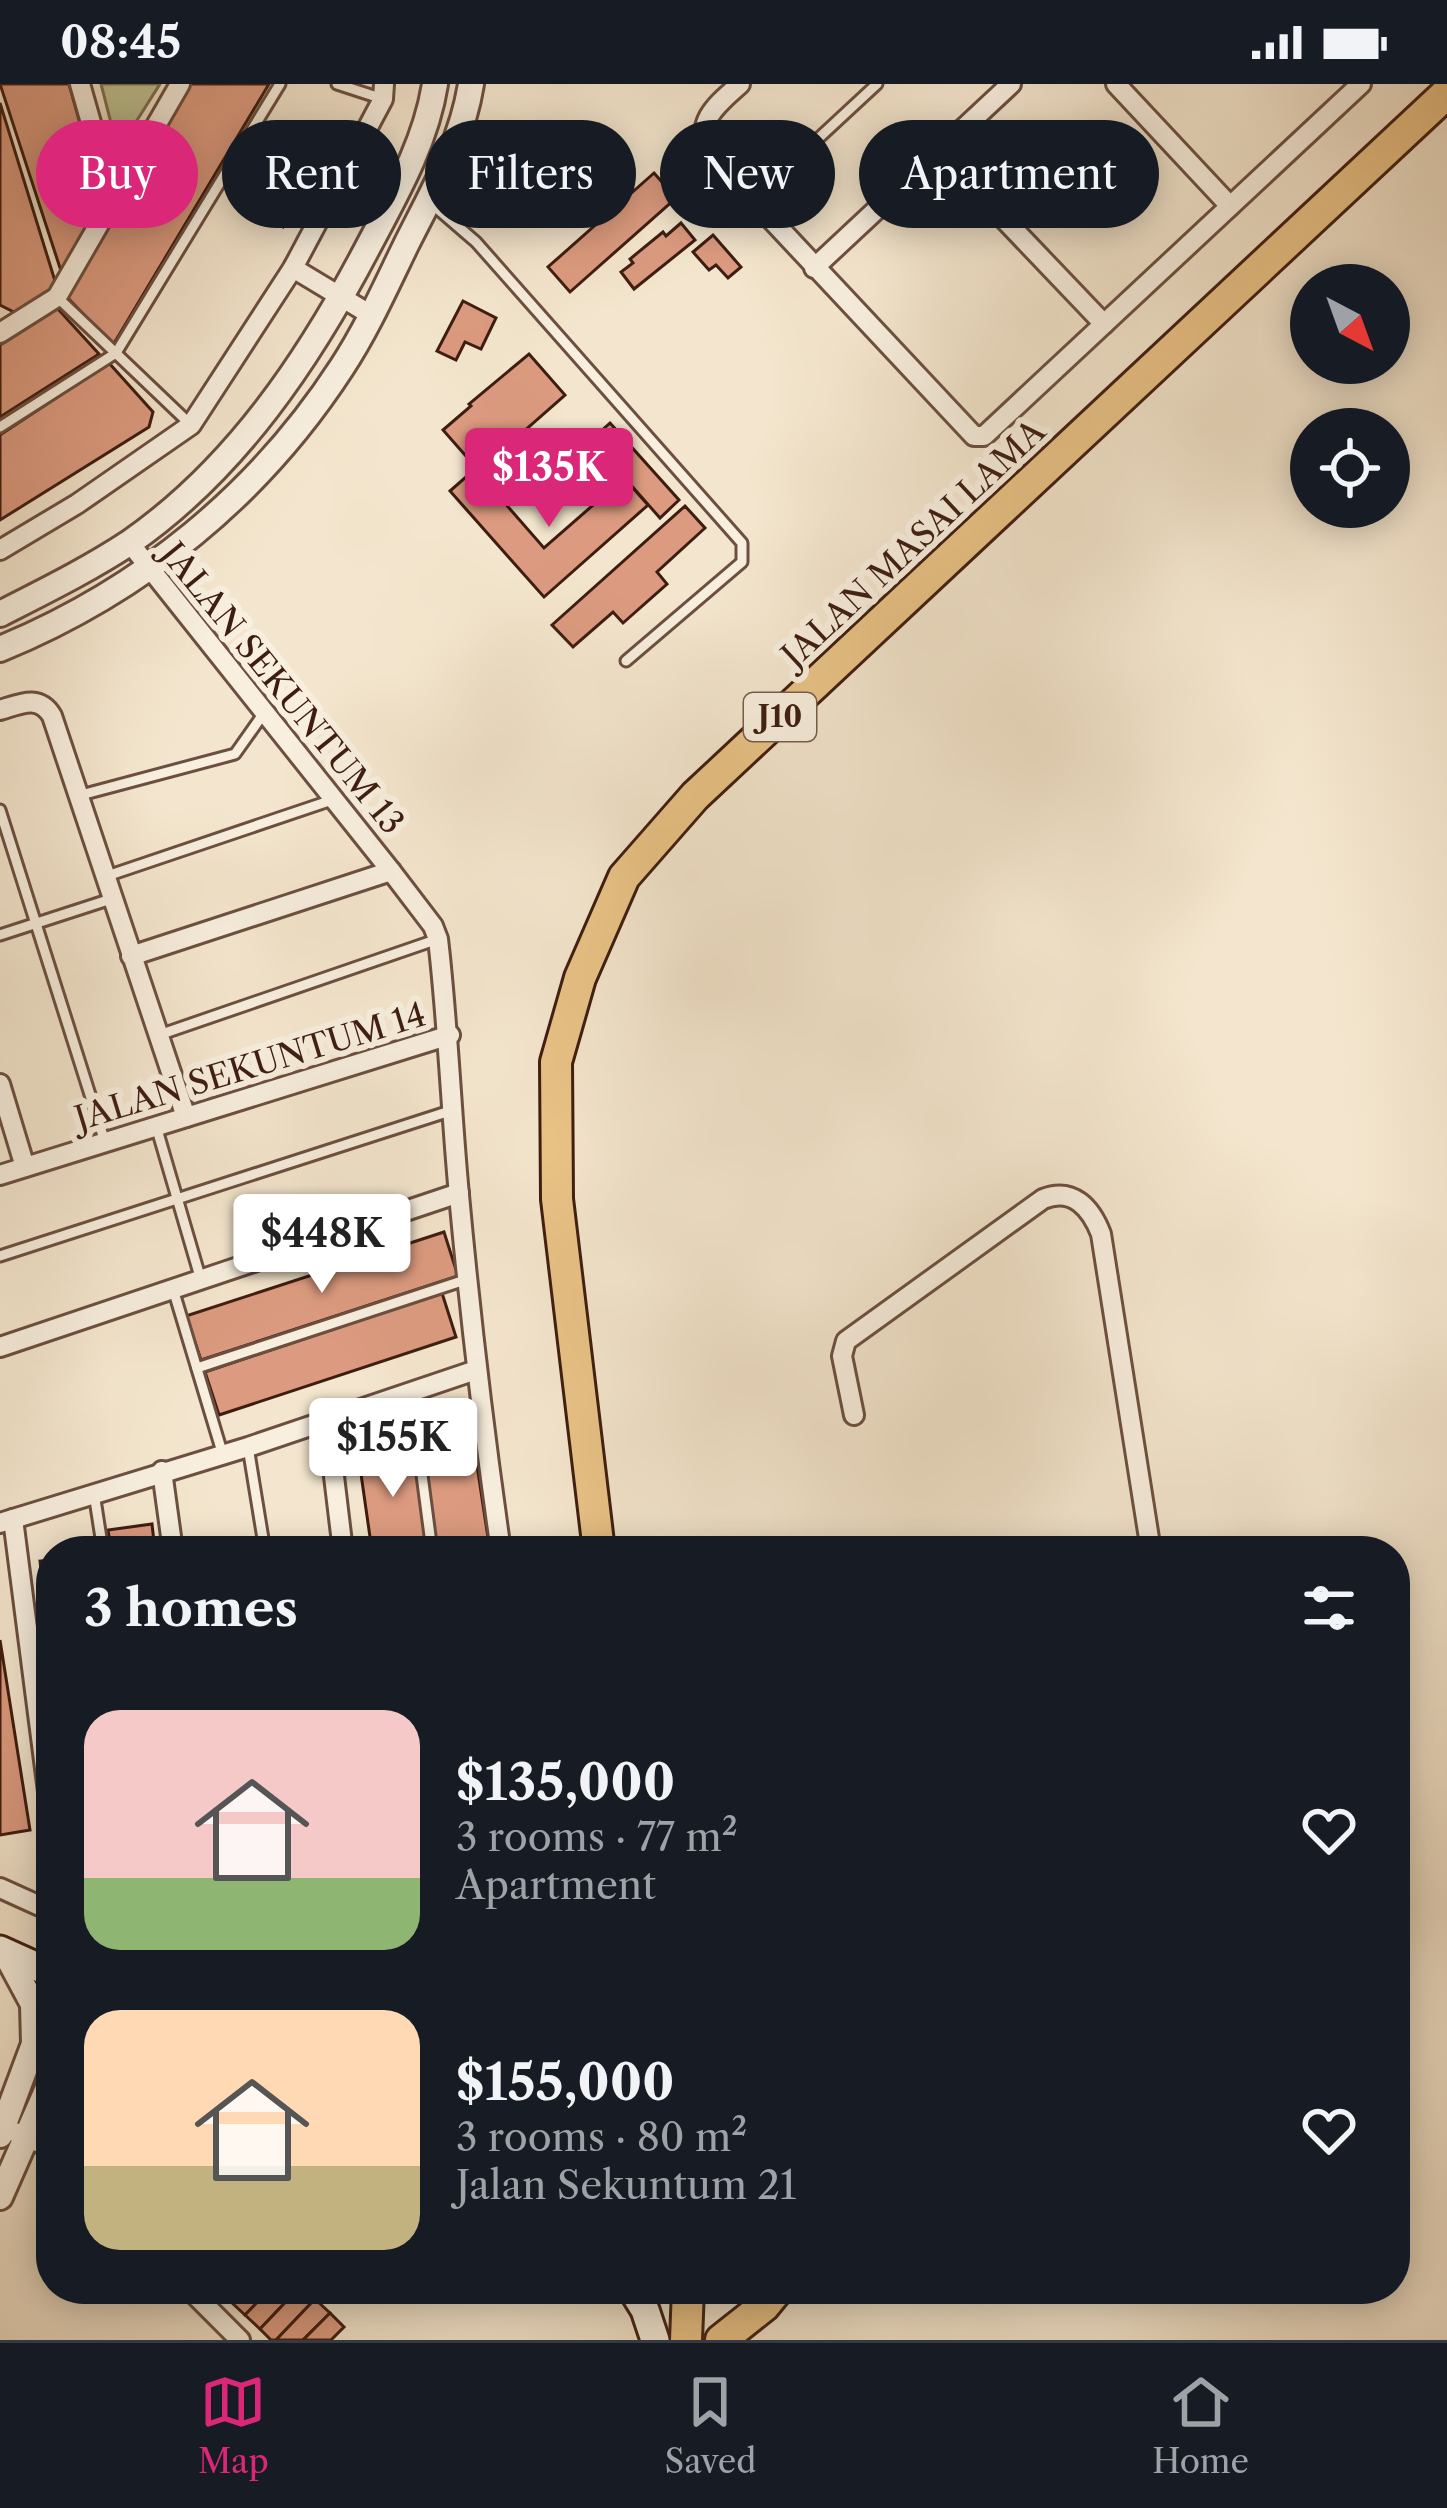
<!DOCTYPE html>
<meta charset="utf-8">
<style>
body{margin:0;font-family:"Libre Caslon Text",serif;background:#242831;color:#f1f3f6;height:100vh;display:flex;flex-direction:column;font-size:45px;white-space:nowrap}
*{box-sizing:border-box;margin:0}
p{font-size:39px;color:#9ea1a6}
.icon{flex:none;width:66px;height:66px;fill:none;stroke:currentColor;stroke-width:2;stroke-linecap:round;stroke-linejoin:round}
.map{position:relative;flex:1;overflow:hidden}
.drawer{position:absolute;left:36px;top:1452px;width:1374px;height:768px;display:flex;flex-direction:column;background:#171b24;border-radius:48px;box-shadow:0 6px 30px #0003}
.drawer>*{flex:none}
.banner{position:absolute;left:36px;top:36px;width:1377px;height:108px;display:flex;gap:24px}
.needle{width:78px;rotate:139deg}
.buttons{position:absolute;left:1290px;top:180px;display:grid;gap:24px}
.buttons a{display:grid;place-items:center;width:120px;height:120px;border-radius:50%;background:#171b24;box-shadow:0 6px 30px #0003;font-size:60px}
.price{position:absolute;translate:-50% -102px;padding:0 27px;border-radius:12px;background:#fff;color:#222;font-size:39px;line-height:78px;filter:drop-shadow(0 3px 6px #0008)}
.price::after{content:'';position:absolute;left:50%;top:72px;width:36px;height:27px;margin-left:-18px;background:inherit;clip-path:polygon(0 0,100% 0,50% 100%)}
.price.current{background:#db2777;color:#fff}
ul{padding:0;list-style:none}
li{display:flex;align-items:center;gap:36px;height:300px;padding:0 48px}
li span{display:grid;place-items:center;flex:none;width:336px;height:240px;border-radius:36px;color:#555}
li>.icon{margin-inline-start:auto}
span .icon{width:144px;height:144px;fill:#fffc;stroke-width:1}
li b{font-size:51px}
h2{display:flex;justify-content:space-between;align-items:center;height:144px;padding:0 48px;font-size:51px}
.chip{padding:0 42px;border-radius:54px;background:#171b24;box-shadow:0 6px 30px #0003;font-size:42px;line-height:108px}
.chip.current{background:#db2777;color:#fff}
.status{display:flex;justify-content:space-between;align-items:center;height:84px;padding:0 60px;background:#171b24;direction:ltr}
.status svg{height:33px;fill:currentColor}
.menu{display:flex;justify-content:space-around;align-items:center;height:168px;border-top:3px solid #363941;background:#171b24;font-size:33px;color:#9ea1a6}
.menu a{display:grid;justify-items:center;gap:6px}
.menu .current{color:#db2777}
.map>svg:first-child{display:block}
.green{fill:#c0c495;stroke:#7f7053;stroke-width:3}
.building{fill:#dc9b80;stroke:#3e1d11;stroke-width:3}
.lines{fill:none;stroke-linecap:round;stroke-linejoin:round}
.service-casing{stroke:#6c4f40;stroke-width:15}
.minor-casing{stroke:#6c4f40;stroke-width:24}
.tertiary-casing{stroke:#6c4f40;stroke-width:30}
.secondary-casing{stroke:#3e1d11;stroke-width:33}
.primary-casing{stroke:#3e1d11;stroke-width:36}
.service{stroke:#f8efdf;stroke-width:9}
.minor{stroke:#f8efdf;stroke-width:18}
.tertiary{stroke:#f8efdf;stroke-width:24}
.secondary{stroke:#f8efdf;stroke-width:27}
.primary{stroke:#eac387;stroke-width:30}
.labels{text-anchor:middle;stroke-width:12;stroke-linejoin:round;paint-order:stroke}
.shield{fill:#f8efdf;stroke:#765c4f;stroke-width:3}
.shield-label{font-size:30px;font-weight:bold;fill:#3e1d11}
.street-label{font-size:33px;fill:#3e1d11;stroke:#f8efdf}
</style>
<div class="status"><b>08:45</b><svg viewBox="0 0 49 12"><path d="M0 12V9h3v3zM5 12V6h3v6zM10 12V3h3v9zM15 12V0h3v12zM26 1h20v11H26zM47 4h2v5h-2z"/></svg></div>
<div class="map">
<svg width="1447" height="2256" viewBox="0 0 1447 2256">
<rect width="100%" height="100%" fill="#f4e6ce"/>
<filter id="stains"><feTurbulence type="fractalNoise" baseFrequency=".00167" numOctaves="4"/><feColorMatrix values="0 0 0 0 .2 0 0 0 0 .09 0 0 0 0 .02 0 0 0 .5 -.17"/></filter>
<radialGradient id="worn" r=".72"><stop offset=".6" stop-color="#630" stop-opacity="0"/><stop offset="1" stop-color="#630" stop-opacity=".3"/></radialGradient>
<path class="green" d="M101,0H160L118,66Z"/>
<g class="building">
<path d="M0,0H69L101,114L62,190Z"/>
<path d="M188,0H269L113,261L67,213Z"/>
<path d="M0,19L55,197L51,207L14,228L0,221Z"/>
<path d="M654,89L676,114L570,208L548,183Z"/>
<path d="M236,97L289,131L283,143L230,112Z"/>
<path d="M681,139L695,156L634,205L621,188L633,179L630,175L663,148L666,152Z"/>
<path d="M713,151L741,183L728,194L716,181L709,186L693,168Z"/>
<path d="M463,217L496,234L481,265L465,258L456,276L437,267Z"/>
<path d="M57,224L99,270L0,333V261Z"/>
<path d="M529,270L565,311L479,387L443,346L471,322L469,320Z"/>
<path d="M109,279L153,328L149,343L0,436V351Z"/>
<path d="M610,339L679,416L660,434L591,356Z"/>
<path d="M475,385L544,464L624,394L648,421L544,513L450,407Z"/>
<path d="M685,422L705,444L657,488L667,500L623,539L613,528L573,563L552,541Z"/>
<path d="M444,1148L458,1192L201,1276L186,1232Z"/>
<path d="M442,1209L456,1253L219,1331L205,1288Z"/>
<path d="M473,1355L490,1467H436L420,1363Z"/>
<path d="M413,1361L428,1467H372L358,1369Z"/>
<path d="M152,1440L155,1467H111L108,1446Z"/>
<path d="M51,1476V1568L40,1477Z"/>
<path d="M0,1556L30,1746L0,1751Z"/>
<path d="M243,2205H270L245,2231L231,2218Z"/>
<path d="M270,2205H298L260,2245L245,2231Z"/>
<path d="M298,2205H304L315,2215L276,2256H271L260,2245Z"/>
<path d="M315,2215L330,2229L303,2256H276Z"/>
<path d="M330,2229L344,2243L331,2256H303Z"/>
</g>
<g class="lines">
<g class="service-casing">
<g id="service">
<path d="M337,0L383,15"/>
<path d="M753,115L877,0"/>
<path d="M432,120L476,158L742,459V478L626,577"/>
<path d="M57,213L191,341"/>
<path d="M0,343L116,269L280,0"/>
<path d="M81,711L235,670L264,629"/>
<path d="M0,726L105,1058"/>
<path d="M107,792L335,715"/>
<path d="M0,851L111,815"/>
<path d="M159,951L438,855"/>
<path d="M156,1042L201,1196"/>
<path d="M0,1172L453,1026"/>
<path d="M173,1205L222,1368"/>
<path d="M197,1284L468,1195"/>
<path d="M411,1307L432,1467"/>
<path d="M248,1363L265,1467"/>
<path d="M94,1409L103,1467"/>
<path d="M124,2207L126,2205"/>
</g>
</g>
<g class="minor-casing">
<g id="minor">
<path d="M80,0L113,116"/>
<path d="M740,0C718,20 695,36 708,68L974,352H984L1361,0"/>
<path d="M1116,0L1230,122"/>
<path d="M939,67L1104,240"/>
<path d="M293,184L371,231"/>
<path d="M814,184L1011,0"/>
<path d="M0,249L57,213L180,0"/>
<path d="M129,458L391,787L433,842L438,855C448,940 451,1026 459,1111C470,1230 484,1349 501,1467"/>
<path d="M0,466L77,420L191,341L293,184L383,15L384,0"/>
<path d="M0,626C20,620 39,610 52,632L186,1033"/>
<path d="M131,872L391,787"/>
<path d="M0,1000L25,1083"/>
<path d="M0,1091L450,951"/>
<path d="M0,1263L459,1109"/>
<path d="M854,1331L842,1272L846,1257L1043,1115C1073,1103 1091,1124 1101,1150L1151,1467"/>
<path d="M327,1334L343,1467"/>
<path d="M162,1387L173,1467"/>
<path d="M13,1435L51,1731"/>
<path d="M0,1439L248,1363L476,1286"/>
<path d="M0,1804L51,1827"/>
<path d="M3,2043L42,2060L51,2068"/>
<path d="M189,2205L240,2256"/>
</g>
</g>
<g class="tertiary-casing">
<g id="tertiary">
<path d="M0,530C43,508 88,486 129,459C236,385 310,274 369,161C396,110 426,58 435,0"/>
<path d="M0,565C141,507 259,411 342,283C367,245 386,202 406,161C432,109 462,58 471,0"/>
<path d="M0,2051L34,1960L33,1920L5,1868"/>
<path d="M0,2113L51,1997"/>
</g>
</g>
<g class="secondary-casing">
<g id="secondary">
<path d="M0,1866L51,1889"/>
<path d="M632,2205L645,2226L655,2256"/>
</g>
</g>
<g class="primary-casing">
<g id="primary">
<path d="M599,1467L557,1115L556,978L580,894L624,793L695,712L1447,9"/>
<path d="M686,2256L688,2205"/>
<path d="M721,2256L764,2222L778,2205"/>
</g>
</g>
<use href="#service" class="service"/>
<use href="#minor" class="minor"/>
<use href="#tertiary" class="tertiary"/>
<use href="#secondary" class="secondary"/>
<use href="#primary" class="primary"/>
</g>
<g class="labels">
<rect class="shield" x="744" y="609" width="72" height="48" rx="9"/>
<g class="shield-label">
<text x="780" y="643">J10</text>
</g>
<g class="street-label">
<text transform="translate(913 459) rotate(-43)" y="12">JALAN MASAI LAMA</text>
<text transform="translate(283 604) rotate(51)" y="12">JALAN SEKUNTUM 13</text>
<text transform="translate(250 982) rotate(-17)" y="12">JALAN SEKUNTUM 14</text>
</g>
</g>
<rect width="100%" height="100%" filter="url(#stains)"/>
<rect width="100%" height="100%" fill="url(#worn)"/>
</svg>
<div class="buttons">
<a><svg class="needle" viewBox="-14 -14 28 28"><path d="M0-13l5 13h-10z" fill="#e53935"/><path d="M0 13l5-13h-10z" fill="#9ea1a6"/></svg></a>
<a><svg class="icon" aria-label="locate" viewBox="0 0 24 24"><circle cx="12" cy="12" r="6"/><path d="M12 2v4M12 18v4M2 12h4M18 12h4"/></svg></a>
</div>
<b class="price current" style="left:549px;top:446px">$135K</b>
<b class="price" style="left:322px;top:1212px">$448K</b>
<b class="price" style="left:393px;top:1416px">$155K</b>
<div class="banner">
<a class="chip current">Buy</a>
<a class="chip">Rent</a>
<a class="chip">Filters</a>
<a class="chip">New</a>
<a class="chip">Apartment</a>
</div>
<section class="drawer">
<h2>3 homes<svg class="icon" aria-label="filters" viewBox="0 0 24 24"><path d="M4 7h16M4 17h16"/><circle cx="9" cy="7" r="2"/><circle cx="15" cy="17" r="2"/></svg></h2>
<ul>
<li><span style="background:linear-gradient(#f6c9c9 70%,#8fb573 0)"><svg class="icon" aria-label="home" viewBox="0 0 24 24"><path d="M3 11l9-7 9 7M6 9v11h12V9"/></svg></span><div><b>$135,000</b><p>3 rooms · 77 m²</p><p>Apartment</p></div><svg class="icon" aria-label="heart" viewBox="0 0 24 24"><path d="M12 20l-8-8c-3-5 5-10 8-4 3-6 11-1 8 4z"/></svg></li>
<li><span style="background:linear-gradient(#ffd9b3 65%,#c2b280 0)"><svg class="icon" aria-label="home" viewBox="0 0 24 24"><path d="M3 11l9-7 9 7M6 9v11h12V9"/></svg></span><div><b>$155,000</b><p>3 rooms · 80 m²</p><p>Jalan Sekuntum 21</p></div><svg class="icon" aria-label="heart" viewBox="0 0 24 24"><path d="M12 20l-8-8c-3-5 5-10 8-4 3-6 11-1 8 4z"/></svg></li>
</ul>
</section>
</div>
<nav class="menu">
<a class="current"><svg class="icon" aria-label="map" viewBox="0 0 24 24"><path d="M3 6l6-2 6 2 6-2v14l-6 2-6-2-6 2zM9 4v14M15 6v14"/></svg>Map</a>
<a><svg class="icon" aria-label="saved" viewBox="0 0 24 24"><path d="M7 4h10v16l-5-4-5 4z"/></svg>Saved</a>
<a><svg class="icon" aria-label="home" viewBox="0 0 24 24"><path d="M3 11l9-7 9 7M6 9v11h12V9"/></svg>Home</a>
</nav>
